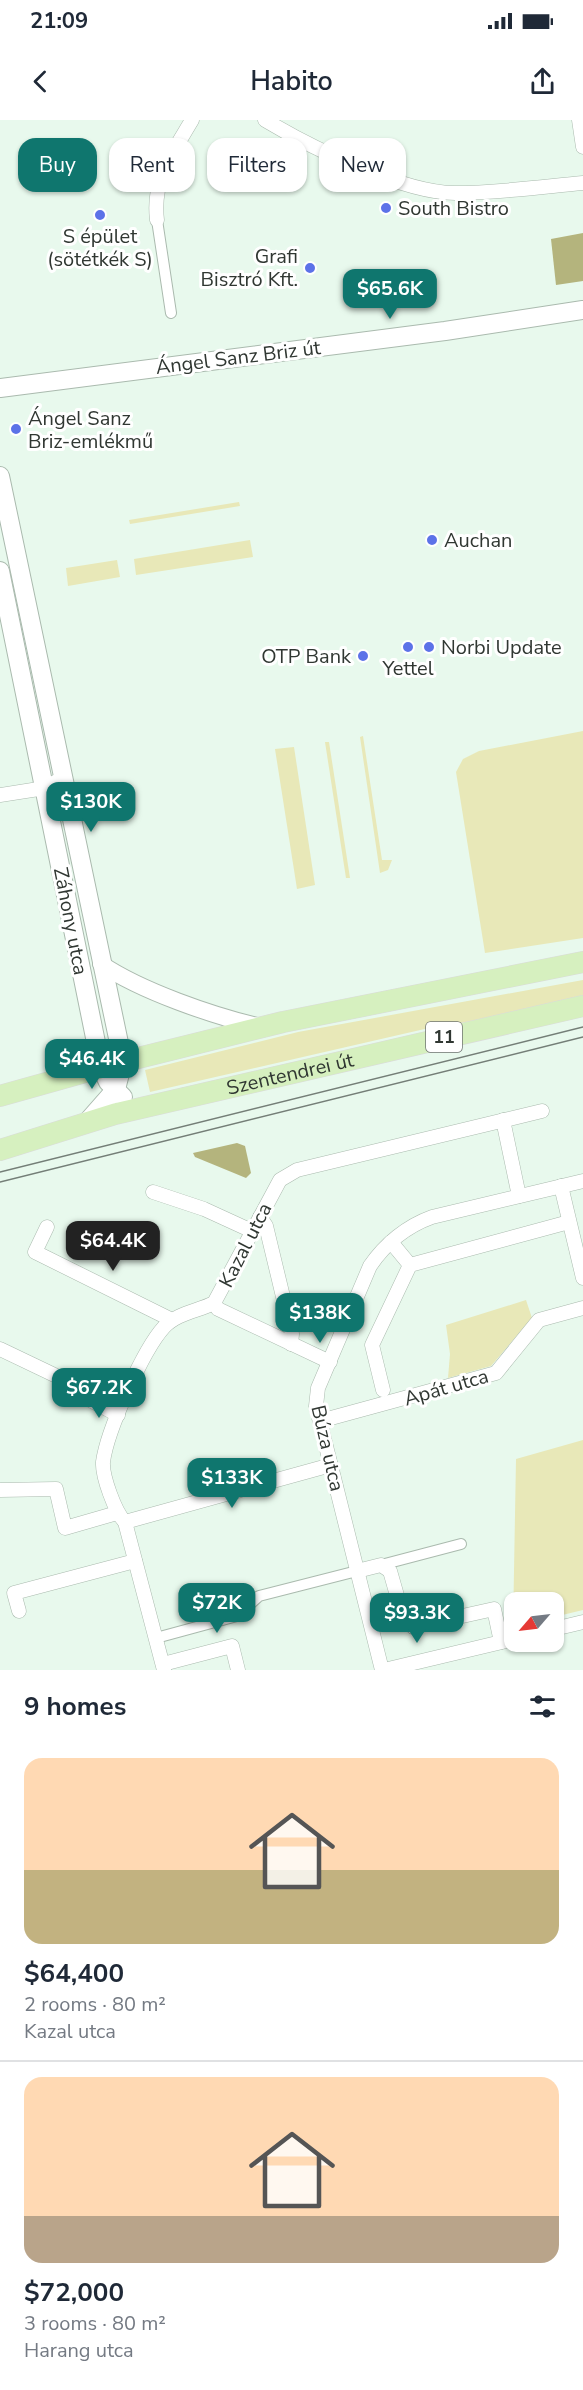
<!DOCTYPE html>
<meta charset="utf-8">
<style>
body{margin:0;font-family:"Nunito Sans",sans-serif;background:#f6f6f7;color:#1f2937;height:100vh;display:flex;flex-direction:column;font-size:22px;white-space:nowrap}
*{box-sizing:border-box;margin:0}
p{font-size:20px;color:#747a83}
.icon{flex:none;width:33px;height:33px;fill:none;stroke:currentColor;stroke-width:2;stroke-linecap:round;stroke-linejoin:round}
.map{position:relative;height:1550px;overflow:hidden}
.side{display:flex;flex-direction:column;background:#fff;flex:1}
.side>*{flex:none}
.banner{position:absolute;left:18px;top:18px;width:548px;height:54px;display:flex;gap:12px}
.needle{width:39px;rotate:242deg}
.controls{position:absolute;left:504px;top:1472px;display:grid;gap:12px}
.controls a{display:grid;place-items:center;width:60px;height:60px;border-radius:12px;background:#fff;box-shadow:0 2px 4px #0004;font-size:30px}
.price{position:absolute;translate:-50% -51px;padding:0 14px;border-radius:12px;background:#0f766e;color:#fff;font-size:20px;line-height:39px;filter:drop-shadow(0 2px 3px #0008)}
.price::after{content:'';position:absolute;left:50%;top:36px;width:18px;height:14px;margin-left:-9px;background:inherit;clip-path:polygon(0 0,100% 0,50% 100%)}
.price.selected{background:#222;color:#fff}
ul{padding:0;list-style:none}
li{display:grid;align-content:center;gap:12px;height:318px;padding:0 24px}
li+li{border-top:2px solid #e0e1e3}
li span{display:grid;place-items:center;height:186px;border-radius:18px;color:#555}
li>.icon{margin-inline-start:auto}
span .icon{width:108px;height:108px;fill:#fffc;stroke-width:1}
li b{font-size:26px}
h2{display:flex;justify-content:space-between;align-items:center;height:72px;padding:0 24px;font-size:26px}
.pill{padding:0 21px;border-radius:18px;background:#fff;box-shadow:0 2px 4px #0004;font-size:21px;line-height:54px}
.pill.selected{background:#0f766e;color:#fff}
.status{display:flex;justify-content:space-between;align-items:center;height:42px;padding:0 30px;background:#fff;direction:ltr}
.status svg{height:16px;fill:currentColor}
header{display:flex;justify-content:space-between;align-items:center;height:78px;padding:0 24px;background:#fff;font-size:27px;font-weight:600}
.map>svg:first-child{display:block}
.green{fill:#e8e8b8}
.forest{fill:#b4b47d}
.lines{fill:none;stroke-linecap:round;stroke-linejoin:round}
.pedestrian-casing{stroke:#aabaae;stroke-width:12}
.minor-casing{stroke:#aabaae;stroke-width:15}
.tertiary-casing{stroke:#aabaae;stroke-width:18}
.secondary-casing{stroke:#aabaae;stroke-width:20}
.primary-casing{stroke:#dadbda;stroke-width:22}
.pedestrian{stroke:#fff;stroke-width:10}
.minor{stroke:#fff;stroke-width:14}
.tertiary{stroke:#fff;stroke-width:16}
.secondary{stroke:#fff;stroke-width:18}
.primary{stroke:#d6f0bf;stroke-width:21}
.tram{stroke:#747e77;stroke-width:1.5}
.poi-dot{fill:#5c72e8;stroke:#fff;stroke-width:2}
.labels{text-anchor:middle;stroke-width:6;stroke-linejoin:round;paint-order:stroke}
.shield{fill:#fff;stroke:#6e7370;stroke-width:1.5}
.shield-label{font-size:18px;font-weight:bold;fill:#303732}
.poi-label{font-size:20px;fill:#303732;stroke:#fff;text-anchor:start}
.street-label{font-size:20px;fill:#303732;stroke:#fff}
</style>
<div class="status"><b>21:09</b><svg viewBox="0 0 49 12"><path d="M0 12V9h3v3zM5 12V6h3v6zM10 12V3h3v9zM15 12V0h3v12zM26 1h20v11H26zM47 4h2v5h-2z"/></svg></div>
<header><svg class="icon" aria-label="back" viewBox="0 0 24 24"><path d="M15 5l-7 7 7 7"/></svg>Habito<svg class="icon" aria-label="share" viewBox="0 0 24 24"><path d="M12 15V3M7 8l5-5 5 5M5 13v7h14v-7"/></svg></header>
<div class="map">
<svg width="583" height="1550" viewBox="0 0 583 1550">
<rect width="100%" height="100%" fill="#e8f9ed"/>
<g class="green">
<path d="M239,382L240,386L130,404L129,400Z"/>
<path d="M250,420L253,437L136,455L134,439Z"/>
<path d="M117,440L120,457L68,466L66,448Z"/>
<path d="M583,611V818L485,833L456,652L463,639L479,631Z"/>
<path d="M363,616L382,740H392L388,750L380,753L360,617Z"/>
<path d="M325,622H329L350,758H346Z"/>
<path d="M294,627L315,765L297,769L275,629Z"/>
<path d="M583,860V876L480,900L429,908L150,972L145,950L298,912Z"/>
<path d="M526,1180L532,1198L491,1246L448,1258L450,1234L446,1205Z"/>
<path d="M583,1320V1490L554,1497V1482H514L513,1507L516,1339Z"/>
</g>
<g class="forest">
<path d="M583,113V161L556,165L551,119Z"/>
<path d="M237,1023L245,1026L251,1053L246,1058L195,1037L193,1033Z"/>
</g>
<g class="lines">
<g class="pedestrian-casing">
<g id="pedestrian">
<path d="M157,100L171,193"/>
<path d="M381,1445L461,1424"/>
<path d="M156,1518L237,1496L259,1476L357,1451"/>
</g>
</g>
<g class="minor-casing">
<g id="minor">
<path d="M265,0C310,27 403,73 455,73C497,73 541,67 583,63"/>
<path d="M579,0L583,27"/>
<path d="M157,100C152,60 172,34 192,0"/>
<path d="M0,675L45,668L62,658"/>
<path d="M503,1000L519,1076"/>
<path d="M561,1066L583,1158"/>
<path d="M153,1072L204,1089L252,1111"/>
<path d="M260,1097L266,1106L292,1214L291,1224"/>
<path d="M47,1107L35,1132L172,1200"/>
<path d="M391,1122L410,1145"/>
<path d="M214,1183L218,1189L330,1242"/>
<path d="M0,1229L69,1262L75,1272L118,1295"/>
<path d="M383,1270L372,1225L410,1145L569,1102"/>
<path d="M320,1301L496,1253L539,1200L583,1188"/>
<path d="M0,1370L56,1369L65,1408L117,1393"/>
<path d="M125,1402L331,1345"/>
<path d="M357,1451L381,1445L390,1451L402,1493L413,1507L494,1489L501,1522"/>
<path d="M19,1491L14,1473L135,1441"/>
<path d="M554,1509L583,1502"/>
<path d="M163,1544L232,1526L238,1550"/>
<path d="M164,1550L125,1402C115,1392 102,1356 103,1342C107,1311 143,1230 164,1207C177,1193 198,1191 214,1183L280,1060L297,1050L542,991"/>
<path d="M382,1550L316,1286L318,1268L370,1146C385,1124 407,1106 432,1097L583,1061"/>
<path d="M384,1550L514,1519"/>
</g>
</g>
<g class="tertiary-casing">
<path id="tertiary" d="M101,844C141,871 213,896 261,907"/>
</g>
<g class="secondary-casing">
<g id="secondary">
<path d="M0,268L445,211L583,190"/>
<path d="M0,356L123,942L116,969L87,1002"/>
<path d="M0,451L101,947L108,962L123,977"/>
</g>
</g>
<g class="primary-casing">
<g id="primary">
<path d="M0,976L114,944L283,902L583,842"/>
<path id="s1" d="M0,1030L115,994L583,886"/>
</g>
</g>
<use href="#pedestrian" class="pedestrian"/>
<use href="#minor" class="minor"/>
<use href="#tertiary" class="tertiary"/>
<use href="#secondary" class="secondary"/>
<use href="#primary" class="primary"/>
<g class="tram">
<path d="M0,1052L583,907"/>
<path d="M0,1062L583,917"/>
</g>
</g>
<g class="poi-dot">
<circle cx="386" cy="88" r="6"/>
<circle cx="100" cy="95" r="6"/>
<circle cx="310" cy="148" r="6"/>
<circle cx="16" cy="309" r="6"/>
<circle cx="432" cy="420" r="6"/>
<circle cx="408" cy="527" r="6"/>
<circle cx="429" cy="527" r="6"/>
<circle cx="363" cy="536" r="6"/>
</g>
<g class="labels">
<rect class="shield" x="426" y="902" width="36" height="30" rx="4.5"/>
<g class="shield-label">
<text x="444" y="923">11</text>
</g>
<g class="poi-label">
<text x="398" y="95">South Bistro</text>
<text x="100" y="123" text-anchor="middle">S épület<tspan x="100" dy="23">(sötétkék S)</tspan></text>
<text x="298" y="143" text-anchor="end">Grafi<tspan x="298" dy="23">Bisztró Kft.</tspan></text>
<text x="28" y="305">Ángel Sanz<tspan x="28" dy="23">Briz-emlékmű</tspan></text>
<text x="444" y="427">Auchan</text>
<text x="441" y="534">Norbi Update</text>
<text x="351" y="543" text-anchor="end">OTP Bank</text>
<text x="408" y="555" text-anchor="middle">Yettel</text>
</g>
<g class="street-label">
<text transform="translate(238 237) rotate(-7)" y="7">Ángel Sanz Briz út</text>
<text transform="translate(71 801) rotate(79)" y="7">Záhony utca</text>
<text dy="7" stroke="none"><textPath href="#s1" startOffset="300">Szentendrei út</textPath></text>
<text transform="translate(245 1125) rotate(-63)" y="7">Kazal utca</text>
<text transform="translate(446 1267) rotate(-16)" y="7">Apát utca</text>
<text transform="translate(328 1328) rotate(77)" y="7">Búza utca</text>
</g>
</g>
</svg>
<div class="controls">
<a><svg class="needle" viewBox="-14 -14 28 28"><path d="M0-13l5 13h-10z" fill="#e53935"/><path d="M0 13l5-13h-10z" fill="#747a83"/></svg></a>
</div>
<b class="price" style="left:390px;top:200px">$65.6K</b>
<b class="price" style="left:91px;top:713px">$130K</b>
<b class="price" style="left:92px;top:970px">$46.4K</b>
<b class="price selected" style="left:113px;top:1152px">$64.4K</b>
<b class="price" style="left:320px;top:1224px">$138K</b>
<b class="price" style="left:99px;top:1299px">$67.2K</b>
<b class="price" style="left:232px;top:1389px">$133K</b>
<b class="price" style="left:217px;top:1514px">$72K</b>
<b class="price" style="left:417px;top:1524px">$93.3K</b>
<div class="banner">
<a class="pill selected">Buy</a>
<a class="pill">Rent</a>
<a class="pill">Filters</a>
<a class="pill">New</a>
</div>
</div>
<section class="side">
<h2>9 homes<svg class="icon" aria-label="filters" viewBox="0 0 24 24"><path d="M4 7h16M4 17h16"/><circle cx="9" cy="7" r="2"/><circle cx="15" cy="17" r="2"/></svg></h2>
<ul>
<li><span style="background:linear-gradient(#ffd9b3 60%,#c2b280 0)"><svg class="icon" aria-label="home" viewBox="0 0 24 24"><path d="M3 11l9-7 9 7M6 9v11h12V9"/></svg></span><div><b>$64,400</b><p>2 rooms · 80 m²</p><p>Kazal utca</p></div></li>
<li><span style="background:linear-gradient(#ffd9b3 75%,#b9a48a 0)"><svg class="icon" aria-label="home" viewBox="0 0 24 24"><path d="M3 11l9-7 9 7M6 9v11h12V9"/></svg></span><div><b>$72,000</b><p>3 rooms · 80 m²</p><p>Harang utca</p></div></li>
</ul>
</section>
